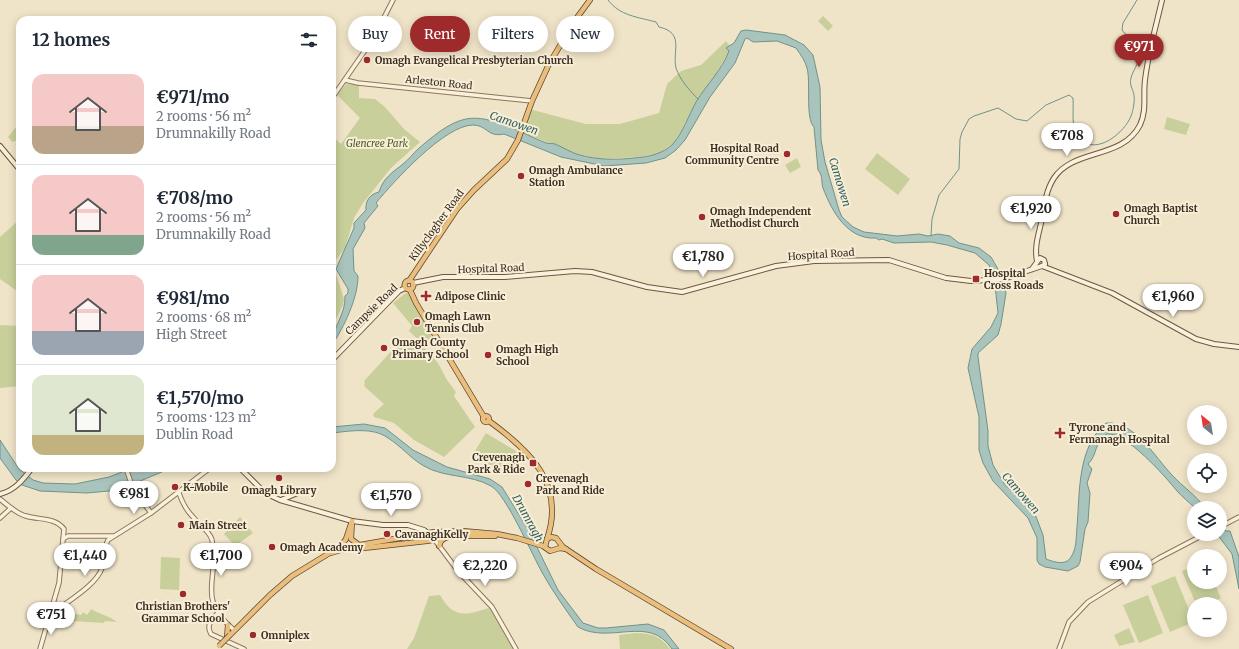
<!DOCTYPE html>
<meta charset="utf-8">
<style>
body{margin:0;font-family:Merriweather,serif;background:#f6f6f7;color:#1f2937;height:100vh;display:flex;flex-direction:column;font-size:15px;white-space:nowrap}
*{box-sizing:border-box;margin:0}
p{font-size:13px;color:#747a83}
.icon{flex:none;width:22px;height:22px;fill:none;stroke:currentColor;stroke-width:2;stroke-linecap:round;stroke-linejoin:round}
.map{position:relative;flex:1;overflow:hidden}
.side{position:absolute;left:16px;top:16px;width:320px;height:456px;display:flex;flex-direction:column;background:#fff;border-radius:12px;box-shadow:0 2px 10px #0003}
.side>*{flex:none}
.hud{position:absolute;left:348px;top:16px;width:380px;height:36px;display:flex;gap:8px}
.needle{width:26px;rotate:330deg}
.buttons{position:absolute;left:1187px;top:405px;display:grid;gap:8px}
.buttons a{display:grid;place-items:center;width:40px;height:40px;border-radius:50%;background:#fff;box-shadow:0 2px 10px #0003;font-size:20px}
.price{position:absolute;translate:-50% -34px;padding:0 9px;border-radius:14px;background:#fff;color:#222;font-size:13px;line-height:26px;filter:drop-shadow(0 1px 2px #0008)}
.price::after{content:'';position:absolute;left:50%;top:24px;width:12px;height:9px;margin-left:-6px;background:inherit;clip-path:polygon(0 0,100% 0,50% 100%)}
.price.current{background:#9e2a2b;color:#fff}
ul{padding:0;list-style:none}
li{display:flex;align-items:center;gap:12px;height:100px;padding:0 16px}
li+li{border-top:1px solid #e0e1e3}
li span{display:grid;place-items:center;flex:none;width:112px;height:80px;border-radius:12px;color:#555}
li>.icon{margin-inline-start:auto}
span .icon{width:48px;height:48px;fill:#fffc;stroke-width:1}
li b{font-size:17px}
h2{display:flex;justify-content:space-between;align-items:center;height:48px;padding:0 16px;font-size:17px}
.tag{padding:0 14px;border-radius:18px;background:#fff;box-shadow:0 2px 10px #0003;font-size:14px;line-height:36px}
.tag.current{background:#9e2a2b;color:#fff}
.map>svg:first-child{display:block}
.green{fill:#c9cf9b}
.water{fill:#a9c4bc;stroke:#6f938a}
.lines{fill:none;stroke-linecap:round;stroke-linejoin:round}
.stream{stroke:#6f938a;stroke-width:1}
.tertiary-casing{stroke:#8d765c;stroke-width:5.5}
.secondary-casing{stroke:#6f573f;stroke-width:6}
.trunk-casing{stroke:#5b4430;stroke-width:6}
.tertiary{stroke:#faf1dc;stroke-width:3.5}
.secondary{stroke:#faf1dc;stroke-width:4}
.trunk{stroke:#eabe7c;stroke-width:4.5}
.secondary-bridge-casing{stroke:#6f573f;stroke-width:6;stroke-linecap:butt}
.trunk-bridge-casing{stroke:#5b4430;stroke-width:6;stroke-linecap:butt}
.secondary-bridge{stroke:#faf1dc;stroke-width:4}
.trunk-bridge{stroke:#eabe7c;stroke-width:4.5}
.poi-dot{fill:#9e2a2b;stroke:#f7eed8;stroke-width:1.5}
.labels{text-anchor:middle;stroke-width:4;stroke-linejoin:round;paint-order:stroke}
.poi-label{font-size:10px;font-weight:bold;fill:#3d2e20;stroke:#f7eed8;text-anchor:start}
.street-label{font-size:10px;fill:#3d2e20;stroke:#f7eed8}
.park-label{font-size:10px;font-style:italic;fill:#4d5a26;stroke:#f7eed8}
.water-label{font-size:11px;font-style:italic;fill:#2f5d5a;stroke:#f7eed8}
</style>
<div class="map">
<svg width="1239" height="649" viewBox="0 0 1239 649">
<rect width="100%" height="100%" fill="#f0e4c8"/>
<g class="green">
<path d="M823,16L833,26L828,31L818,21Z"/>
<path d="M726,41L731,47L727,48L729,51L717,73L696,102L681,131L673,144L660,153L640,157L599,159L570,152L522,132L529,109L586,124H620L659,113L667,84L681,71L701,65Z"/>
<path d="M346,84L359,85V98L375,99L385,107L404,129L420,142L391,168L363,203L354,218L345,248L333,264L344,299L343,305L332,327V136L341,144L360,118L337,95Z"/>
<path d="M1167,117L1190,124L1186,135L1164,129Z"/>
<path d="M15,128L20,131V139L12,142L8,137Z"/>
<path d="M877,153L910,179L898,195L865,169Z"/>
<path d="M797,158L801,167L790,173L785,165Z"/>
<path d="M20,219V291H17L0,279V237Z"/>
<path d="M406,293H408L432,334L431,341L426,347L409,331L412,326L393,303Z"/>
<path d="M0,325L20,326V386L0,388Z"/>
<path d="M410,342H419L438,363L447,380L456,392L454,396L475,427L444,457L414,440L394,423L374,417L373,414L384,404L364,386L365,383L364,381L398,344L408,346Z"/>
<path d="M486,433L521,454L507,476L473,454Z"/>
<path d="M240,517L253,533L235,546L224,534Z"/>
<path d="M161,557L180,558L179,590L160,589Z"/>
<path d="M1194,566V582H1214L1221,598L1208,604H1196L1182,571Z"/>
<path d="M1175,576L1194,622L1170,632L1151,586Z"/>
<path d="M440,595C454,620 467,615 492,607L516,649H407L414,638L429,596Z"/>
<path d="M1148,595L1163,633L1139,643L1123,605Z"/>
<path d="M91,609C99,614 110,616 117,622L105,621L104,623L72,621L75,614L81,615L83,612L87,615Z"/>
<path d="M1129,628L1135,642L1119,646L1114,635Z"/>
<path d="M636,633C651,633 661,636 670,649H620L619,635Z"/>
</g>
<g class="water">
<path d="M746,30L785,35L804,45L813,55L820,87L821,140L825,162L839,210L842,217L853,227L864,232L897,236L919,234L928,236L938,234L950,236L959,243L979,248L991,257L1002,276L1006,293L1001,324L998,335L978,353V357L988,431V446L993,465L1005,485L1026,503L1035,514L1043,535L1046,559C1054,562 1066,566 1071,557C1077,548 1076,537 1077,527C1080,491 1077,448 1106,423C1135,421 1154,456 1172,475C1183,487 1196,495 1205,508H1195C1189,502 1182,497 1177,491C1165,476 1126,432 1107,434C1094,441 1098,455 1088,464L1092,469L1087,483L1090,493L1088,522L1085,529L1080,562L1078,566L1068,571L1045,567L1039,564L1037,560V538L1028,518L993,481L983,463L979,450V417L968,368L972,349L991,327L998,313L994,276L989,265L975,253L947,245L931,242L894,243L882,239L879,240L876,238C848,240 832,212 823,188C821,182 823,175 818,170L814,127C805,118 811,82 807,68C805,60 800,54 796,48L777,41L753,42L747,38L745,39L735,63L710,97L685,140L676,150L665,158L646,163L604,166L561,157L504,134C488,138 487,125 473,125C445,125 394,181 376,203L378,206L364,223L365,228L353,249L354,271L358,276C358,298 344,327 332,345C332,327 346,315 345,296L348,293V289L336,269L354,228V223L366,210C365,201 370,194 379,192C383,178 393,172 403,164C408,160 413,154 418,149C431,138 449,122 466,119C491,114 523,134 546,143C549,144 552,143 555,144C563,147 571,153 580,155C598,160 615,160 634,158C648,157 663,154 673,144C683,132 689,115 696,102C707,84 722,70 729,51L726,48L734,43L741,31Z"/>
<path d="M364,424L385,428L413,450L447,467L490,479L502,487L529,531L558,590L583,623L598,628H606L648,624L664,630L679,649H672C649,614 610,645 578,627C566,610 553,592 543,574C532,555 506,494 491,486C470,474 444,478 424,466C410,458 401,446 388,438C373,427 350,431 332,433V427Z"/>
<path d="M0,440L19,469L33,480L43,483L75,484L109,477L132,468H171L119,490L87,493L40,491L22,485L16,480L0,458Z"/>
<path d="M1220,525L1226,531H1230L1239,557V589L1232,554L1217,534H1220Z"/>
</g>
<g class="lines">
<g class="stream">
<path d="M608,0C620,16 638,17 656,22L659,27C685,33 672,51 676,68C680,80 690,91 698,99"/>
<path d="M931,236L932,219L939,195L959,169L960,139L962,132L969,119L974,116L998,108L1016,119L1027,121L1046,105L1069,95L1073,98C1074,112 1070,128 1080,139C1097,156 1125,132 1131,116C1133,111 1135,101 1134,95C1133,89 1129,85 1131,78C1133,69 1143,58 1141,49C1138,39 1127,38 1122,30L1123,23L1137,0"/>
</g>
<g class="tertiary-casing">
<g id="tertiary">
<path d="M345,80L358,83L532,101"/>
<path d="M332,98L373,39L393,0"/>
<path d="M126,468L133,489L151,513"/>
<path d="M179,493C182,502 186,510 193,517C198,524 210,531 212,540C220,582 195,596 234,630"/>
<path d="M0,499C7,505 17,514 26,516C39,520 55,517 64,529L59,583L40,649"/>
<path d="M0,518L11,508"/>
<path d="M1220,527L1239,517"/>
<path d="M63,539L68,536H113"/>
<path d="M434,539L458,571L492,607L516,649"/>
<path d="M51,611L57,610C70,600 97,584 102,568C106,559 103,549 108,540L151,513L210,468"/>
<path d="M217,614C211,620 206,626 211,634L244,649"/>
<path d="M1059,649L1069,622L1088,602L1159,558L1205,534"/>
</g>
</g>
<g class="secondary-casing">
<g id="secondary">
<path d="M0,146L20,170"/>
<path d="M1037,261C1034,246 1039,233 1042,219C1044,206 1046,190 1054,178C1074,148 1122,160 1140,125C1147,110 1143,96 1145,80C1148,54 1156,26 1162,0"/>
<path d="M1042,266L1112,293L1196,339L1214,344L1239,347"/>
<path d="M1032,269L1040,258L1044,260L1045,264"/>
<path d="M413,283L443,277H505L575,271L592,272L647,287L682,292L776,266L814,261L889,260L946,278L971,281L1003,279L1042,266L1045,264"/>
<path d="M332,360L399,291L405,288"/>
<path d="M240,468L265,493L280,500L352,521L383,525H408L424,530"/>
<path d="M0,494C14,491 23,480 32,468"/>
<path d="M281,500L300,492"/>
</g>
</g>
<g class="trunk-casing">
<g id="trunk">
<circle cx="409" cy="285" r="4.5"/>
<path d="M409,281L457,209L474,190L507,159L518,140L532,101L549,64L576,19L590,0"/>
<path d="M410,290L416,303L484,417"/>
<circle cx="486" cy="419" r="3"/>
<path d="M489,421C529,450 566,484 547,539"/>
<path d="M352,521L351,539L359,545"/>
<path d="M439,546L441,541L445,538"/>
<path d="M545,547L547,539L551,537L556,538L563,547L596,569L731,649"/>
<path d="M355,549L427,541L454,536H495"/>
<path d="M331,553L354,546L434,532L463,531L497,534L517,538L543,546L550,551L560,548L566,549"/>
<path d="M230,635L270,595L292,576L341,546L346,539L352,521"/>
<path d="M227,637L228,625"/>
</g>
</g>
<use href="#tertiary" class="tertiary"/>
<use href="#secondary" class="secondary"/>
<use href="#trunk" class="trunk"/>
<g class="secondary-bridge-casing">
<path id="secondary-bridge" d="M424,530L432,537"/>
</g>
<g class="trunk-bridge-casing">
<path id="trunk-bridge" d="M219,646L230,635"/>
</g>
<use href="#secondary-bridge" class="secondary-bridge"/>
<use href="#trunk-bridge" class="trunk-bridge"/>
</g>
<g class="poi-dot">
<circle cx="367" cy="60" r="4"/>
<circle cx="787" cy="154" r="4"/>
<circle cx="521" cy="176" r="4"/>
<circle cx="1116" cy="214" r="4"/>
<circle cx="702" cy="217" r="4"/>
<rect x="972" y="275" width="8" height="8" rx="2"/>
<path d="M424 290h4v4h4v4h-4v4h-4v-4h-4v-4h4z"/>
<circle cx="417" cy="322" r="4"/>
<circle cx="384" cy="348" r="4"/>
<circle cx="488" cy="355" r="4"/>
<path d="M1058 427h4v4h4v4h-4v4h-4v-4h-4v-4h4z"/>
<rect x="529" y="459" width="8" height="8" rx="2"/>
<circle cx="279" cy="478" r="4"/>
<circle cx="528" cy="484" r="4"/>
<circle cx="175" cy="487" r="4"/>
<circle cx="181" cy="525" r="4"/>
<circle cx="387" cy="534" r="4"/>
<circle cx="272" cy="547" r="4"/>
<circle cx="183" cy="594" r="4"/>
<circle cx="253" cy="635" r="4"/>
</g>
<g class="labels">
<g class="poi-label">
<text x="375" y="64">Omagh Evangelical Presbyterian Church</text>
<text x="779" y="152" text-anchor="end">Hospital Road<tspan x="779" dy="12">Community Centre</tspan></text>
<text x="529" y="174">Omagh Ambulance<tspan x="529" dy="12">Station</tspan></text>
<text x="1124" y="212">Omagh Baptist<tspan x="1124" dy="12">Church</tspan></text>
<text x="710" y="215">Omagh Independent<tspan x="710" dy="12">Methodist Church</tspan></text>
<text x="984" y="277">Hospital<tspan x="984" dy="12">Cross Roads</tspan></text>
<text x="435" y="300">Adipose Clinic</text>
<text x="425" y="320">Omagh Lawn<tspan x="425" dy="12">Tennis Club</tspan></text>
<text x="392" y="346">Omagh County<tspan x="392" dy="12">Primary School</tspan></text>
<text x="496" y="353">Omagh High<tspan x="496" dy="12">School</tspan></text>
<text x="1069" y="431">Tyrone and<tspan x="1069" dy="12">Fermanagh Hospital</tspan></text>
<text x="525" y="461" text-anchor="end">Crevenagh<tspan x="525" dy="12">Park &amp; Ride</tspan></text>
<text x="536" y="482">Crevenagh<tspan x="536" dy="12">Park and Ride</tspan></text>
<text x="183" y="491">K-Mobile</text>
<text x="279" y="494" text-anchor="middle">Omagh Library</text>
<text x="189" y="529">Main Street</text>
<text x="395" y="538">CavanaghKelly</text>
<text x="280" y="551">Omagh Academy</text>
<text x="183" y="610" text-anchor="middle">Christian Brothers'<tspan x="183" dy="12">Grammar School</tspan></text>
<text x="261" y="639">Omniplex</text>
</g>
<g class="street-label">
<text transform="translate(439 82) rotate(6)" y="4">Arleston Road</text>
<text transform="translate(436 225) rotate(-54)" y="4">Killyclogher Road</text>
<text transform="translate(821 254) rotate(-4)" y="4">Hospital Road</text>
<text transform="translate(491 268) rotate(-2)" y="4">Hospital Road</text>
<text transform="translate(371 309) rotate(-44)" y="4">Campsie Road</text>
</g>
<g class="park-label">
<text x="377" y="147">Glencree Park</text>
</g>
<g class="water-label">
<text transform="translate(514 123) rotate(19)" y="4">Camowen</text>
<text transform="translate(840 182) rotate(73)" y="4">Camowen</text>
<text transform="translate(1021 493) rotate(49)" y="4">Camowen</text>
<text transform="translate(528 518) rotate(61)" y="4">Drumragh</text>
</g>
</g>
</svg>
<div class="buttons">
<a><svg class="needle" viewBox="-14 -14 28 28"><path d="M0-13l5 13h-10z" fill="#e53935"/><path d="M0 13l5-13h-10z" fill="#747a83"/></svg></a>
<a><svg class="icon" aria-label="locate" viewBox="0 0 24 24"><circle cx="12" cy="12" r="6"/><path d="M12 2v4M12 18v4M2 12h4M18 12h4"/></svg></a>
<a><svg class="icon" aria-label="layers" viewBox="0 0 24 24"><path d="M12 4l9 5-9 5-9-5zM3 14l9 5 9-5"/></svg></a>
<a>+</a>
<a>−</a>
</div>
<b class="price current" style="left:1139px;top:68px">€971</b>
<b class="price" style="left:1067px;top:157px">€708</b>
<b class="price" style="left:1031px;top:230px">€1,920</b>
<b class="price" style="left:703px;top:278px">€1,780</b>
<b class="price" style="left:1173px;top:318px">€1,960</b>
<b class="price" style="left:134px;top:515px">€981</b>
<b class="price" style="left:391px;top:517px">€1,570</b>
<b class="price" style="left:85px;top:577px">€1,440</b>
<b class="price" style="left:221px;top:577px">€1,700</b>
<b class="price" style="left:485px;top:587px">€2,220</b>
<b class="price" style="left:1126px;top:587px">€904</b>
<b class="price" style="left:51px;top:636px">€751</b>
<div class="hud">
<a class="tag">Buy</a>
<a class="tag current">Rent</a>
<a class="tag">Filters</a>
<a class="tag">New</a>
</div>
<section class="side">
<h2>12 homes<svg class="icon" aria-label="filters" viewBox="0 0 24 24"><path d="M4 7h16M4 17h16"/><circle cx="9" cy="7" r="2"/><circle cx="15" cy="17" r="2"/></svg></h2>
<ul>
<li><span style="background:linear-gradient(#f6c9c9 65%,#b9a48a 0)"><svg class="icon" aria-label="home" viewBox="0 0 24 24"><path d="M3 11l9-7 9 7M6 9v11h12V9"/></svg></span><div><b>€971/mo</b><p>2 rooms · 56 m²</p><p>Drumnakilly Road</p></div></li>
<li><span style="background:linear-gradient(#f6c9c9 75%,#7fa58c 0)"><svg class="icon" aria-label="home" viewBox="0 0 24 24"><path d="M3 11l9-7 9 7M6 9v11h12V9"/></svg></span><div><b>€708/mo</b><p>2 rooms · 56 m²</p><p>Drumnakilly Road</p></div></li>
<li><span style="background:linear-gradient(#f6c9c9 70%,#9aa5b1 0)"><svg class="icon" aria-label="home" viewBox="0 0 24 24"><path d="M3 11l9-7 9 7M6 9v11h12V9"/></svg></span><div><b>€981/mo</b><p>2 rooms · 68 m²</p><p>High Street</p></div></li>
<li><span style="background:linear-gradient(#dfe7d0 75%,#c2b280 0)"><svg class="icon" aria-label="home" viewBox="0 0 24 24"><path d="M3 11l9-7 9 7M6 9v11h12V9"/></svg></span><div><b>€1,570/mo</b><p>5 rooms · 123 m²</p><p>Dublin Road</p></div></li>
</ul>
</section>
</div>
